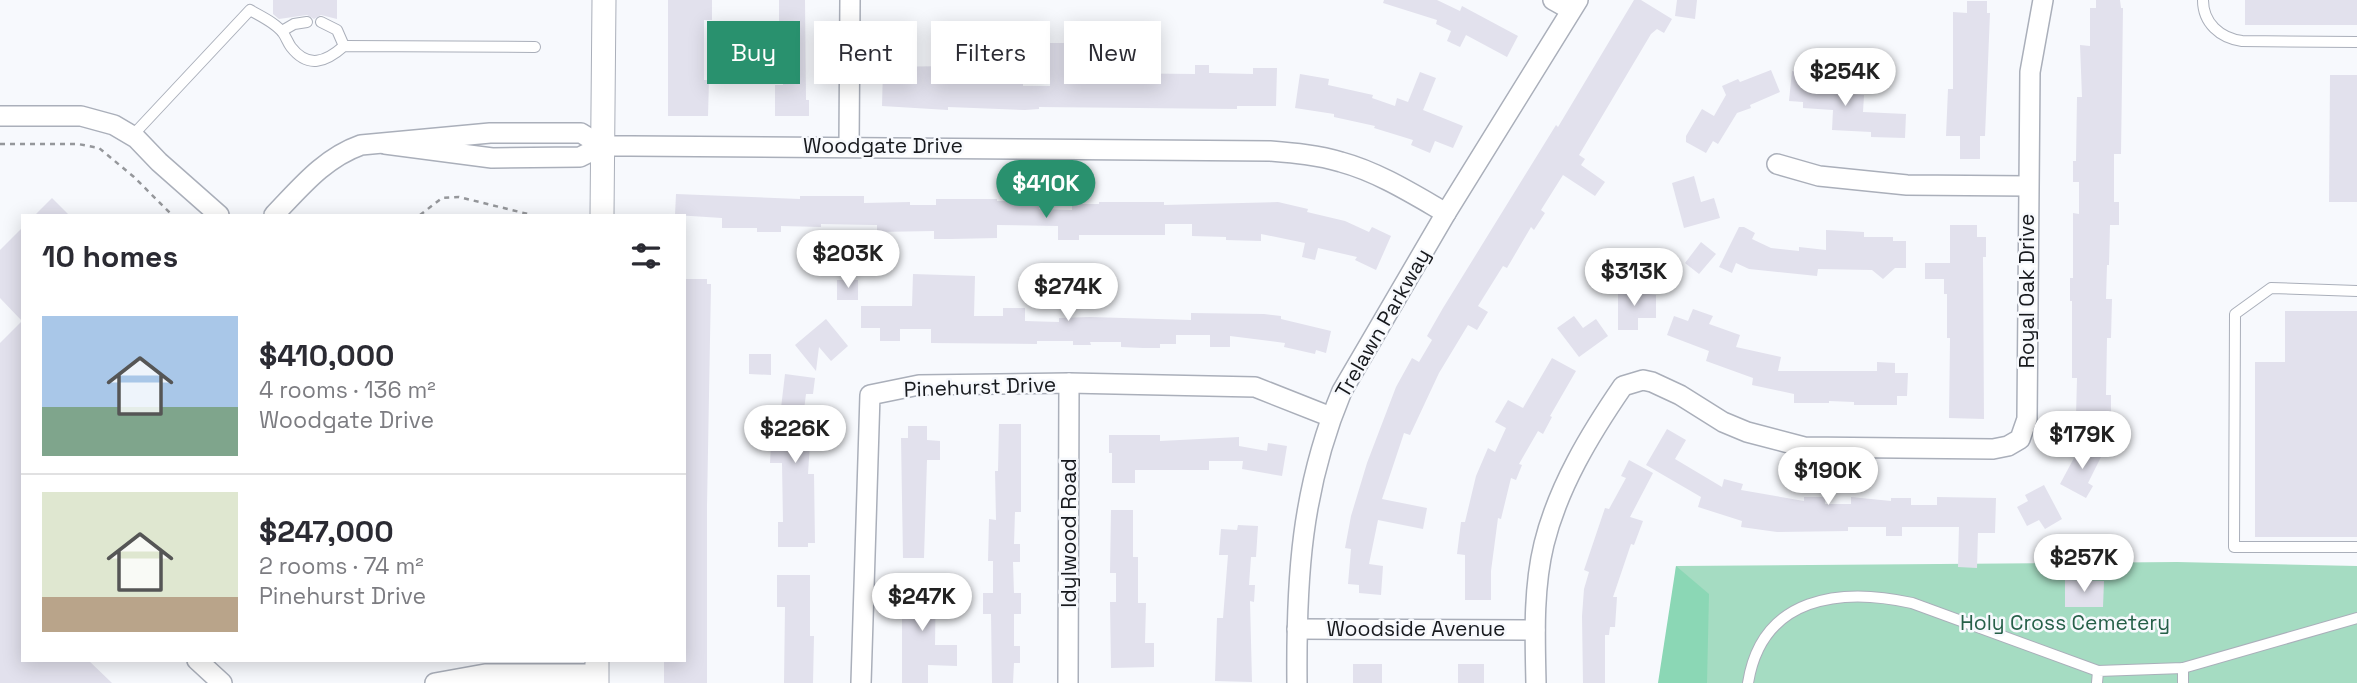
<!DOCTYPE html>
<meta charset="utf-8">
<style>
body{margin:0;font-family:"Space Grotesk",sans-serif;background:#f2f2f3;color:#2b2b33;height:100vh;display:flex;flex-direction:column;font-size:26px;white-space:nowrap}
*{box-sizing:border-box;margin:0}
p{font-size:23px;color:#7c7c81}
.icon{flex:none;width:38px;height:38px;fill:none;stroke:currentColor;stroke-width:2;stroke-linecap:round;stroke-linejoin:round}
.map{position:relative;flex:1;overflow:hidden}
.panel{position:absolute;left:21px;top:214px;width:665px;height:448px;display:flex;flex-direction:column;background:#fff;border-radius:0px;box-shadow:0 4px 18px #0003}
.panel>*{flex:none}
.hud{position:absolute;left:707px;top:21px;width:665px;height:63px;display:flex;gap:14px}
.price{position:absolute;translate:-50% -60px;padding:0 16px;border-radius:24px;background:#fff;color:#222;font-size:23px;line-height:46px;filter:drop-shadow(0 2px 4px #0008)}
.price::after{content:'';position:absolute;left:50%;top:42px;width:21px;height:16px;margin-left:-10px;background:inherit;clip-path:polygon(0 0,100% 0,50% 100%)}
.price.selected{background:#29916e;color:#fff}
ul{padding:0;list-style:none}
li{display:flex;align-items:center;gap:21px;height:175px;padding:0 21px}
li+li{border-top:2px solid #e1e1e2}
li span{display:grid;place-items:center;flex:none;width:196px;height:140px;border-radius:0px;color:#555}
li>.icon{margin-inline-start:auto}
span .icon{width:84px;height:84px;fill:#fffc;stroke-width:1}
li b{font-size:30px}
h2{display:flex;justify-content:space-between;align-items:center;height:84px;padding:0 21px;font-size:30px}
.pill{padding:0 24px;border-radius:0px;background:#fff;box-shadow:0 4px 18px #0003;font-size:24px;line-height:63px}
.pill.selected{background:#29916e;color:#fff}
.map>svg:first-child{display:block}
.green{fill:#a5dcc2}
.forest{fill:#8bd7b5}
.building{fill:#e2e1ed}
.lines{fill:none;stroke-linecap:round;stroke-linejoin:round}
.service-casing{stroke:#aaafba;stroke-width:12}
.minor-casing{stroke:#aaafba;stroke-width:22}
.tertiary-casing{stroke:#aaafba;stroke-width:25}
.path{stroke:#95979b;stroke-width:2.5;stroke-dasharray:5 5;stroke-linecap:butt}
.service{stroke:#fff;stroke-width:10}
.minor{stroke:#fff;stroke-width:19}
.tertiary{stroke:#fff;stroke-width:23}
.labels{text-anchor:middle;stroke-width:5;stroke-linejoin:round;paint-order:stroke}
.street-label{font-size:21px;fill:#17191d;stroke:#f7f9fd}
.park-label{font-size:21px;fill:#266049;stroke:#f7f9fd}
</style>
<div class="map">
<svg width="2357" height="683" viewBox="0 0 2357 683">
<rect width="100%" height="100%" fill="#f7f9fd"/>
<path class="green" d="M2177,562L2357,566V683H1669L1676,566Z"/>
<path class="forest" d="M1676,566L1709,594L1707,683H1658Z"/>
<g class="building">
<path d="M273,0H337V19L321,15L314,19L307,15L279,19L273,14Z"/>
<path d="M668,0H712V20H704V80H709L708,116H668Z"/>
<path d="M779,0H805L806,100H809V116H775V85H783V29H779Z"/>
<path d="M1384,0H1437L1460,11L1462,6L1518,36L1507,57L1466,35L1460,47L1447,41L1451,31L1436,24L1437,20L1383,3Z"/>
<path d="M1634,0H1641L1672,19L1664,33L1657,29L1651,34L1579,155L1585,159L1581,165L1605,182L1595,196L1563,175L1541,210L1545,213L1534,230L1531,227L1507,268L1503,266L1478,306L1488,312L1477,330L1468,325L1439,373L1410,435L1404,433L1382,499L1427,508L1423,529L1378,520L1369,564L1383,566L1381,595L1359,593V585L1348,584L1351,549L1345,548L1351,516L1367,463L1396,387L1412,358L1419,362L1432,340L1427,336L1443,308L1556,125L1558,127Z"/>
<path d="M1677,0H1697L1695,19L1675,16Z"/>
<path d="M2096,0H2120L2121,8H2123L2121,154H2114V202H2119V225H2110L2109,265H2107L2106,299H2112L2111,338H2107L2106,395H2111V422H2101V434L2080,433L2081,416H2076L2077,378H2072V301H2070V278H2073V213L2079,214V182H2073V161H2076L2077,97H2082L2080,45L2090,46V8H2096Z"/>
<rect x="2245" y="0" width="112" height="25"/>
<path d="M1967,1H1987V13H1990L1985,136H1980V159H1960V136H1946L1948,89H1953V12L1967,13Z"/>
<path d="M1050,43H1068V83L1098,84V73L1195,74V65H1209V73L1253,74V68H1277L1276,106H1237V109L1039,107V109L1025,110L948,107V110L882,106L883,67L949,66V78L1023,80V86H1050Z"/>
<path d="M1771,70L1780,92L1750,105L1751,108L1737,113L1718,144L1713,141L1706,153L1686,142V136L1702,109L1714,116L1726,95L1722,86L1738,79L1740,82Z"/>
<path d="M1792,71L1826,75L1824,92L1864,95L1863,112L1906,114L1905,138L1871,137V132L1832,130L1833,110L1803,108V102L1789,101Z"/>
<path d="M1420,72L1436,78L1423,110L1463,126L1453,148L1435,141L1430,153L1411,145L1413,140L1374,128L1375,126L1334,117V114L1295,108L1300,74L1329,79L1328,85L1373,95L1372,98L1395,106L1397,98L1408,102Z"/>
<path d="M2330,75H2357V202H2329Z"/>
<path d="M1694,176L1701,202L1714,198L1720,218L1684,228L1672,183Z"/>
<path d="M676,194L800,199V196H864V203L910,202V205H936V199H997V201H1023V204H1039V209L1072,210V204H1099V202H1164V205L1278,202L1308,209L1307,212L1345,221L1369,232L1372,227L1391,236L1376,270L1355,260L1357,257L1318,248L1315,260L1302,257L1305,243L1261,234V241L1226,240V237L1192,236V224H1165V235H1079V240H1058V226L997,225V238L951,239H934V231L877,232V225L821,224V227L781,226V232H757V228H722V218L675,215Z"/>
<path d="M52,198L69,215H35Z"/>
<path d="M1950,225H1977V237H1986V257H1983L1984,419L1949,418L1950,338H1947V294H1944V279H1925V263H1950Z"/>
<path d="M23,227V660H88L112,683H0V343L22,321L0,298V250Z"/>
<path d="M1739,227H1744L1755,233L1752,239L1771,248L1799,251V247L1826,250V230L1864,232V237H1893V241H1906V268H1895L1883,279L1872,270L1818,269L1817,276L1749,269L1736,263L1732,273L1719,267Z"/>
<path d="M1701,242L1716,254L1699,274L1685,263Z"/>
<path d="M913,274L975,276L974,316H1003V308H1025V321L1059,322V318L1090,317L1191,320V313L1264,314L1281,316V319L1331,331L1326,353L1316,350L1315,354L1284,347L1285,343L1230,336V347H1210V335H1176V344H1160V348H1143L1121,347V342H1090L1091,345H1073V341H1037V344L931,343V329H900V341H880V328H861V306H912Z"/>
<path d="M684,279H707V284H711L707,506V683H664V660H684Z"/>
<rect x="837" y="280" width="21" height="20"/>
<path d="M1618,286H1634V292L1656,295V318H1638V330H1618Z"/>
<path d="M1693,309L1713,316L1709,324L1740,335L1736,347L1781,357L1778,371H1877V362L1895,363V373H1908L1907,396H1897V405H1854V402L1829,401V403H1794V394L1752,385L1753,378L1706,361L1709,351L1667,335L1674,316L1688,321Z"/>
<path d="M2285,311H2357V537H2255V362H2285Z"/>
<path d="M1574,316L1583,328L1596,319L1608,336L1579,357L1557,328Z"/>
<path d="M826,319L848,346L831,361L819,347L816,371L795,345Z"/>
<path d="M749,354H771V375L749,374Z"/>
<path d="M1552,358L1576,371L1550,416L1552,417L1543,434L1538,431L1519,464L1522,465L1516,480L1511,478L1501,519L1498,518L1491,571V600H1465V555L1457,554L1461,522H1465L1476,476L1488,448L1495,452L1506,428L1495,422L1508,400L1523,408Z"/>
<path d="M785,374L815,378L813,394H806L802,426L811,427L808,474H814L815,543H808V547H778V522H783L782,463H770L772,425H779Z"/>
<path d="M999,424H1021V512H1015L1014,544H1020V562H1013L1014,593H1021V614H1014V646H1020V663H1014L1013,683H992L991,614H983V593H993V561H988L989,519L996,520L995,471H998Z"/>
<path d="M908,426H927V440L940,441V460H927L924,558H903L901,438H908Z"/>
<path d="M1667,429L1686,440L1675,459L1722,487L1724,479L1743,484L1741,490L1804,501V497H1825V504H1851V497L1891,501V498H1911V505H1937V497L1996,498L1995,533H1978L1977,568L1958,567L1959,527H1902V536H1886V527H1848V531L1777,532L1741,527L1742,521L1698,507L1701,497L1646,465Z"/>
<path d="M1109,435H1160V441L1239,437V446L1267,451L1268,443L1287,446L1282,476L1242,469L1243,461H1209V470H1135V483H1112V453H1109Z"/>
<path d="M2080,439L2102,455L2088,483L2093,486L2086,498L2060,484L2074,458L2080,459Z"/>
<path d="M1629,460L1653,473L1630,517L1643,521L1634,545L1631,544L1613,597H1617L1615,627H1610L1609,635H1605V683H1583L1582,616L1584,589L1589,572L1584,570L1605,508L1609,509L1626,478L1621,476Z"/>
<path d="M2044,485L2062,519L2045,529L2039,520L2027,526L2017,507L2028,501L2025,495Z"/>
<path d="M1111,510H1133V557H1138V603H1146L1145,643H1154V667L1111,668L1110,602H1116V573H1110Z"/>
<path d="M1238,525L1258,526L1256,557H1251L1249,585H1255L1254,602L1250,601L1252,682L1215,681L1217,618H1223L1228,555H1219L1221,529L1237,530Z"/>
<path d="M777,575H810V636H814L813,683H784L785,607H777Z"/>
<path d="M916,575H936L935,645H957V666L928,665V683H902V592H915Z"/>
<path d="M2065,580L2104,581L2103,607H2065Z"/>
<rect x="1353" y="664" width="29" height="19"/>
<rect x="1458" y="664" width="26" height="19"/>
</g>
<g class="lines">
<g class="service-casing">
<g id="service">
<path d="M2203,0C2203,23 2220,38 2242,41L2357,42"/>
<path d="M321,22L337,30L344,46"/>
<path d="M282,31L294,24L307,22"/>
<path d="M133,135L250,10C260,16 276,23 283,33C286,37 288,43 291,47C308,69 326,62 344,46L535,47"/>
<path d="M2357,291L2271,288L2235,314L2234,547H2357"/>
<path d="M1748,683C1762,596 1841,587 1912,603L2098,671"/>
<path d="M2097,683L2098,671L2183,668L2357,618"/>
<path d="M2183,683V668"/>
</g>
</g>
<g class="minor-casing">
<g id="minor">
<path d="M1553,0L1571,10"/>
<path d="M0,116H81L114,125L136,138L159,162L219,215"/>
<path d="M385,144L492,158L580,157L602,146H631L1270,151C1294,153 1318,155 1341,162C1378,172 1413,194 1446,213"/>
<path d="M849,146L850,0"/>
<path d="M1777,164L1819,176L1907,185L2028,186"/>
<path d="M274,215C300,188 324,158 361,145L490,133H581L602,146"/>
<path d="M1297,629L1535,630"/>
<path d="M197,660L222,683"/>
<path d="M435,683L485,674H597"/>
<path d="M861,683L870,395L919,385L1069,383L1255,387L1331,417"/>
<path d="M1068,683L1069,383"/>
<path d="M1297,683C1296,579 1301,489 1342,391L1446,213L1578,0"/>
<path d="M1536,683C1535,637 1533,589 1544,544C1558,487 1590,434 1623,386L1643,380L1652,382L1680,395L1723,422L1747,432L1804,447L1993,449L2008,446L2020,439L2027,419L2030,72L2043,0"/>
</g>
</g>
<g class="tertiary-casing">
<g id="tertiary">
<path d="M602,215L604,0"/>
<path d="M597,683V660"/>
</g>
</g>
<g class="path">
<path d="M0,144H78L99,148L134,177L172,215"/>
<path d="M420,215L442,198L459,197L532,215"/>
</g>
<use href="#service" class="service"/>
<use href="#minor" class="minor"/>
<use href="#tertiary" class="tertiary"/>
</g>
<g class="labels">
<g class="street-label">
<text x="883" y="153">Woodgate Drive</text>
<text transform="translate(2027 291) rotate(-90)" y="7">Royal Oak Drive</text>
<text transform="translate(1383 323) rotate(-60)" y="7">Trelawn Parkway</text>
<text transform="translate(980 387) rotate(-2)" y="7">Pinehurst Drive</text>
<text transform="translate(1069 533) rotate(-90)" y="7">Idylwood Road</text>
<text x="1416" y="636">Woodside Avenue</text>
</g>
<g class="park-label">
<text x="2065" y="630">Holy Cross Cemetery</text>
</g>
</g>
</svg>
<b class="price" style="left:1845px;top:108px">$254K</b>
<b class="price selected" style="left:1046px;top:220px">$410K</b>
<b class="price" style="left:848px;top:290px">$203K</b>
<b class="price" style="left:1634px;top:308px">$313K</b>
<b class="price" style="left:1068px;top:323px">$274K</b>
<b class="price" style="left:795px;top:465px">$226K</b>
<b class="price" style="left:2082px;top:471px">$179K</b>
<b class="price" style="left:1828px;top:507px">$190K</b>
<b class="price" style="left:2084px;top:594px">$257K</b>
<b class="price" style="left:922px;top:633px">$247K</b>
<div class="hud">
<a class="pill selected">Buy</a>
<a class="pill">Rent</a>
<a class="pill">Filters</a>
<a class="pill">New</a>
</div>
<section class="panel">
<h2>10 homes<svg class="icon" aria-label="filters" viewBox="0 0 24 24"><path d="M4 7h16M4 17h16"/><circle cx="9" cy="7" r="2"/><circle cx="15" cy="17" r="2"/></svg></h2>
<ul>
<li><span style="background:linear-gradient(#a9c7e8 65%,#7fa58c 0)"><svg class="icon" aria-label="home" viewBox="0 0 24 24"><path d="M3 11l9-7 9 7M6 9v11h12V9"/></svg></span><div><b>$410,000</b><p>4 rooms · 136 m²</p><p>Woodgate Drive</p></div></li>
<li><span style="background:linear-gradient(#dfe7d0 75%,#b9a48a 0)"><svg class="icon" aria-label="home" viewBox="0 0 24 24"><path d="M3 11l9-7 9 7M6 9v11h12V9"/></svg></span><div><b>$247,000</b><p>2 rooms · 74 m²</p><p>Pinehurst Drive</p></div></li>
</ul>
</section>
</div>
